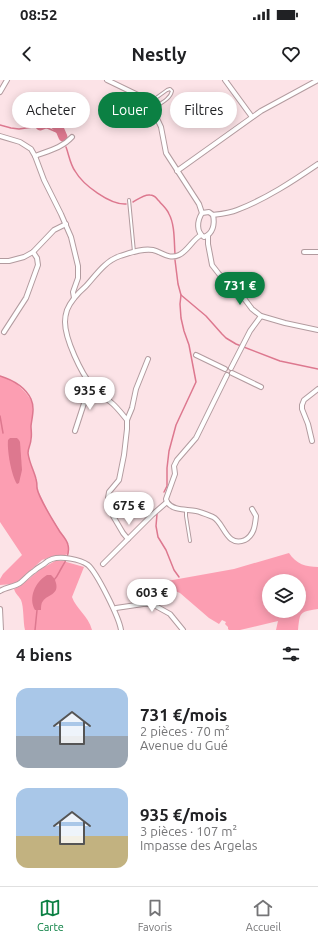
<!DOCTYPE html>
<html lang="fr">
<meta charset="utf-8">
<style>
body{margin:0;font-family:Ubuntu,sans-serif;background:#f2f2f2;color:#202124;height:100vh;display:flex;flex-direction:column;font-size:15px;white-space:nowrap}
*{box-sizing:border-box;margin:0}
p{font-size:13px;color:#757577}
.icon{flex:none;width:22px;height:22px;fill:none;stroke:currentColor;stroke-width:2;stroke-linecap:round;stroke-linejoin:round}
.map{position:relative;height:550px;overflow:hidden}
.details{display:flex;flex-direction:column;background:#fff;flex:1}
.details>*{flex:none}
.top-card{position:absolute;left:12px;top:12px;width:294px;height:36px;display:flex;gap:8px}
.buttons{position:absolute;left:262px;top:494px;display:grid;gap:8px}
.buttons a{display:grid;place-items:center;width:44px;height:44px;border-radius:50%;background:#fff;box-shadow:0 2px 10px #0003;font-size:20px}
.price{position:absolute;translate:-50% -34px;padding:0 9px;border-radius:14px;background:#fff;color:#222;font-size:13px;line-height:26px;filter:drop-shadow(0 1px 2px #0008)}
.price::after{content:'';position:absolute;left:50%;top:24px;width:12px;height:9px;margin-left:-6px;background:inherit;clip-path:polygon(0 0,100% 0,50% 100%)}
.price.selected{background:#0b8043;color:#fff}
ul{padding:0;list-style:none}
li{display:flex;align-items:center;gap:12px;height:100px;padding:0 16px}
li span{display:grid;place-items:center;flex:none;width:112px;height:80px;border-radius:12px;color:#555}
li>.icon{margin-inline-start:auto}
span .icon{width:48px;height:48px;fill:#fffc;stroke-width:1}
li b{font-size:17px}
h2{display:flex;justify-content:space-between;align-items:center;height:48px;padding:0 16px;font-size:17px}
.tag{padding:0 14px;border-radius:18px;background:#fff;box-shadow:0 2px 10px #0003;font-size:14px;line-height:36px}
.tag.selected{background:#0b8043;color:#fff}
.status{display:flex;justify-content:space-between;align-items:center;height:28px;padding:0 20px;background:#fff;direction:ltr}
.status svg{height:11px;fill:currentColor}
header{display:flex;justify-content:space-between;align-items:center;height:52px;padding:0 16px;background:#fff;font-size:18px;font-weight:700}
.menu{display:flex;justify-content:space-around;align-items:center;height:56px;border-top:1px solid #e0e0e0;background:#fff;font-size:11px;color:#757577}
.menu a{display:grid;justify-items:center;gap:2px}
.menu .selected{color:#0b8043}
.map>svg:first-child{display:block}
.green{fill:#fc9eb2;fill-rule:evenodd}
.water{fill:#dd788f}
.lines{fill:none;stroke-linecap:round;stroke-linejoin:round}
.stream{stroke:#dd788f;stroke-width:1.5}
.river{stroke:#dd788f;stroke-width:9}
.lane-casing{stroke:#b29b9f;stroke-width:4}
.street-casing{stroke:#b29b9f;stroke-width:6}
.lane{stroke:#fff;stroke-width:2}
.street{stroke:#fff;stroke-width:4}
</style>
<div class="status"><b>08:52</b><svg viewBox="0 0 49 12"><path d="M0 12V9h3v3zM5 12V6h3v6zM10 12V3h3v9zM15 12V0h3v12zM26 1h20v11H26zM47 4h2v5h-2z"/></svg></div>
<header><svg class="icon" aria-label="back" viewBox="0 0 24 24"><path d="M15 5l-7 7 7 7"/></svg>Nestly<svg class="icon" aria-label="heart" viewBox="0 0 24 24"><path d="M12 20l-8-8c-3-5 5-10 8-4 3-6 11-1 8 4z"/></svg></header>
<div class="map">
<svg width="318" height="550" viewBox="0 0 318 550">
<rect width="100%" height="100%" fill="#fce3e7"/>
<g class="green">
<path d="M0,296L6,298L16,303L25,312L32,321L33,333L31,346V358L28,372L30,382L37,401V409L51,437L65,458L68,465V474L65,475H57L42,480L19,501L13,504L0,505V499L3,494L22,475L0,442Z"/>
<path d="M289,473C296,484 306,487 318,487V529C299,532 300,532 298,550H276L278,541L240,550H229L228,549V547L225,544L226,542L222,540L219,544L209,538L180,513L156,503L234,489ZM269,501H299V531H269Z"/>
<path d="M55,481H63L84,487L72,517C76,529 88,535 92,550H25C23,542 24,527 21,520C19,516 16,515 14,509L20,506L41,489Z"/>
</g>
<g class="water">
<path d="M10,358H17L19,360L20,362L22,390L19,403L17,404C11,395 7,370 8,360Z"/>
<path d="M47,495H51C54,498 55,499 56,503C59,515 48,514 43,521C41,523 41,527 41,530H35C28,518 35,502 47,495Z"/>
</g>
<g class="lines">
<g class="stream">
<path d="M0,45L11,48L19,49L40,46L45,47L59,53L63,57L65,62"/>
<path d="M66,67C69,75 70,84 75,91C83,105 110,125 126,124"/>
<path d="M133,122C137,120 144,114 150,115C155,115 156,118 159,121C163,126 167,129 169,134C175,145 174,161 175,174"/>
<path d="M175,180L178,204L181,215L206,236L222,254L226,258L236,264L280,281L318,289"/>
<path d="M0,296C13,300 25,307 31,319C35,328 32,337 31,346C31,350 32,355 31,359C31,364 28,368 28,373C29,382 34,391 36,399C37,402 37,405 37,408C39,419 54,442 60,452C63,456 67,460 68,465C70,473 66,481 62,487C59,492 58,496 54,500"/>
<path d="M0,336L3,353"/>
<path d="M164,412L167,406V388L169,371L176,345L196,302L189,265L184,251L181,238L180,224L181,215"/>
<path d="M157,434L156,446L158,457L166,470L174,490L179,497"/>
<path d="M35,550L37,530"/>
</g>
<path class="river" d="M40,46L48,43H53L60,50L63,57"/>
<g class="lane-casing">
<g id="lane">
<path d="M149,23L167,10L170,9L172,11C170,20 159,24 152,29"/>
<path d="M129,120L134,172"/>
<path d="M186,430V436L190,461"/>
</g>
</g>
<g class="street-casing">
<g id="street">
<path d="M107,0L138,15L148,24L154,32L161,47L166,73L199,124L202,133"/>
<path d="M225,0L252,37"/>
<path d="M0,12L7,0"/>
<path d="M0,56L20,62L31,69L35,76L44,100L61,134L71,157L78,186V198L73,212L74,218"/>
<path d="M35,76C48,71 62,68 72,57"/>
<path d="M177,91L261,31L318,0"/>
<path d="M209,132L213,135C215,144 213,154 204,157C196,152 197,141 202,133Z"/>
<path d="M213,135C221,134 230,133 237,130C266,119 293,101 318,84"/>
<path d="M208,156V164L212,185L219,194L240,213L252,229L261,236L285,243L318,250"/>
<path d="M304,172H318"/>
<path d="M0,181H9L24,177L33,172L54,150L66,144"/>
<path d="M4,252L26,218L38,185L37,178L33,172"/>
<path d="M196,275L225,289"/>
<path d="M231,288L250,251L261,236"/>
<path d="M232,293L261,307"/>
<path d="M127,340C123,335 119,330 115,326C108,319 98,314 92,306C81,293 65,259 65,242C65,238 66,233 67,230C71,220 78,213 86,206C96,195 105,181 120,176C130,173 142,168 153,170C162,172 169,180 179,175C188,171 192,160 201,155"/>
<path d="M75,351L90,305"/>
<path d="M312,361L308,344L302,329V325L304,320L318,309"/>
<path d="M167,422L166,419L175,394L174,386L177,380L196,358L227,295"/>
<path d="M167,422C173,431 186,429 196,431C201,432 208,435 213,437C224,442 226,468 245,460C254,455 255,446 256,436L252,429"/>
<path d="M128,459L123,453L113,436L108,418L109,412L119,400L124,375L127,349V340L132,328L136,309L148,279"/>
<path d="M103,484L152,435L167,422"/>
<path d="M0,511C6,507 14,507 20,503C25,499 29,494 34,491C37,488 41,486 44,484C46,482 49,480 52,479C61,476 80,479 88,485C97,493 119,537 121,550"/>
<path d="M0,529L1,550"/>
<path d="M114,529L116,528L143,524H152L170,534L183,550"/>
</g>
</g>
<use href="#lane" class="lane"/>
<use href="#street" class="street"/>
</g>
</svg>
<div class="buttons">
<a><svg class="icon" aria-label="layers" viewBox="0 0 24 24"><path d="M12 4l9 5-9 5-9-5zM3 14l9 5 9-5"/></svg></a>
</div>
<b class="price selected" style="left:240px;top:226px">731 €</b>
<b class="price" style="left:90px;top:331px">935 €</b>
<b class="price" style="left:129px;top:446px">675 €</b>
<b class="price" style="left:152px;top:533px">603 €</b>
<div class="top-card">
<a class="tag">Acheter</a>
<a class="tag selected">Louer</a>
<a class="tag">Filtres</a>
</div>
</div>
<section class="details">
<h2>4 biens<svg class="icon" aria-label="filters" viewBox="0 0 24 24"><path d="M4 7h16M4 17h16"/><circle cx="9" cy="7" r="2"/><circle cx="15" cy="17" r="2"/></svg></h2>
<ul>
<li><span style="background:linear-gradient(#a9c7e8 60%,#9aa5b1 0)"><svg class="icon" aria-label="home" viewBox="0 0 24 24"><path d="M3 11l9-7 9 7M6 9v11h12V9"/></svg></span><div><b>731 €/mois</b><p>2 pièces · 70 m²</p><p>Avenue du Gué</p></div></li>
<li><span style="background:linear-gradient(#a9c7e8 60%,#c2b280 0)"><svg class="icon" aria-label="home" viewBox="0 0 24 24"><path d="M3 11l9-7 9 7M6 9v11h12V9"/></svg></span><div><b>935 €/mois</b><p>3 pièces · 107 m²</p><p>Impasse des Argelas</p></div></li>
</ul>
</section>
<nav class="menu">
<a class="selected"><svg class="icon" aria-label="map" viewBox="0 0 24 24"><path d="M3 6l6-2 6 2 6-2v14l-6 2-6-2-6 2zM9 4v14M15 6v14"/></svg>Carte</a>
<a><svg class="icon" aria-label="saved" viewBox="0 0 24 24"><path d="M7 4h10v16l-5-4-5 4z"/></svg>Favoris</a>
<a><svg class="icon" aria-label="home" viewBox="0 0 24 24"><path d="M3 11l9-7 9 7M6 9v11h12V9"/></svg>Accueil</a>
</nav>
